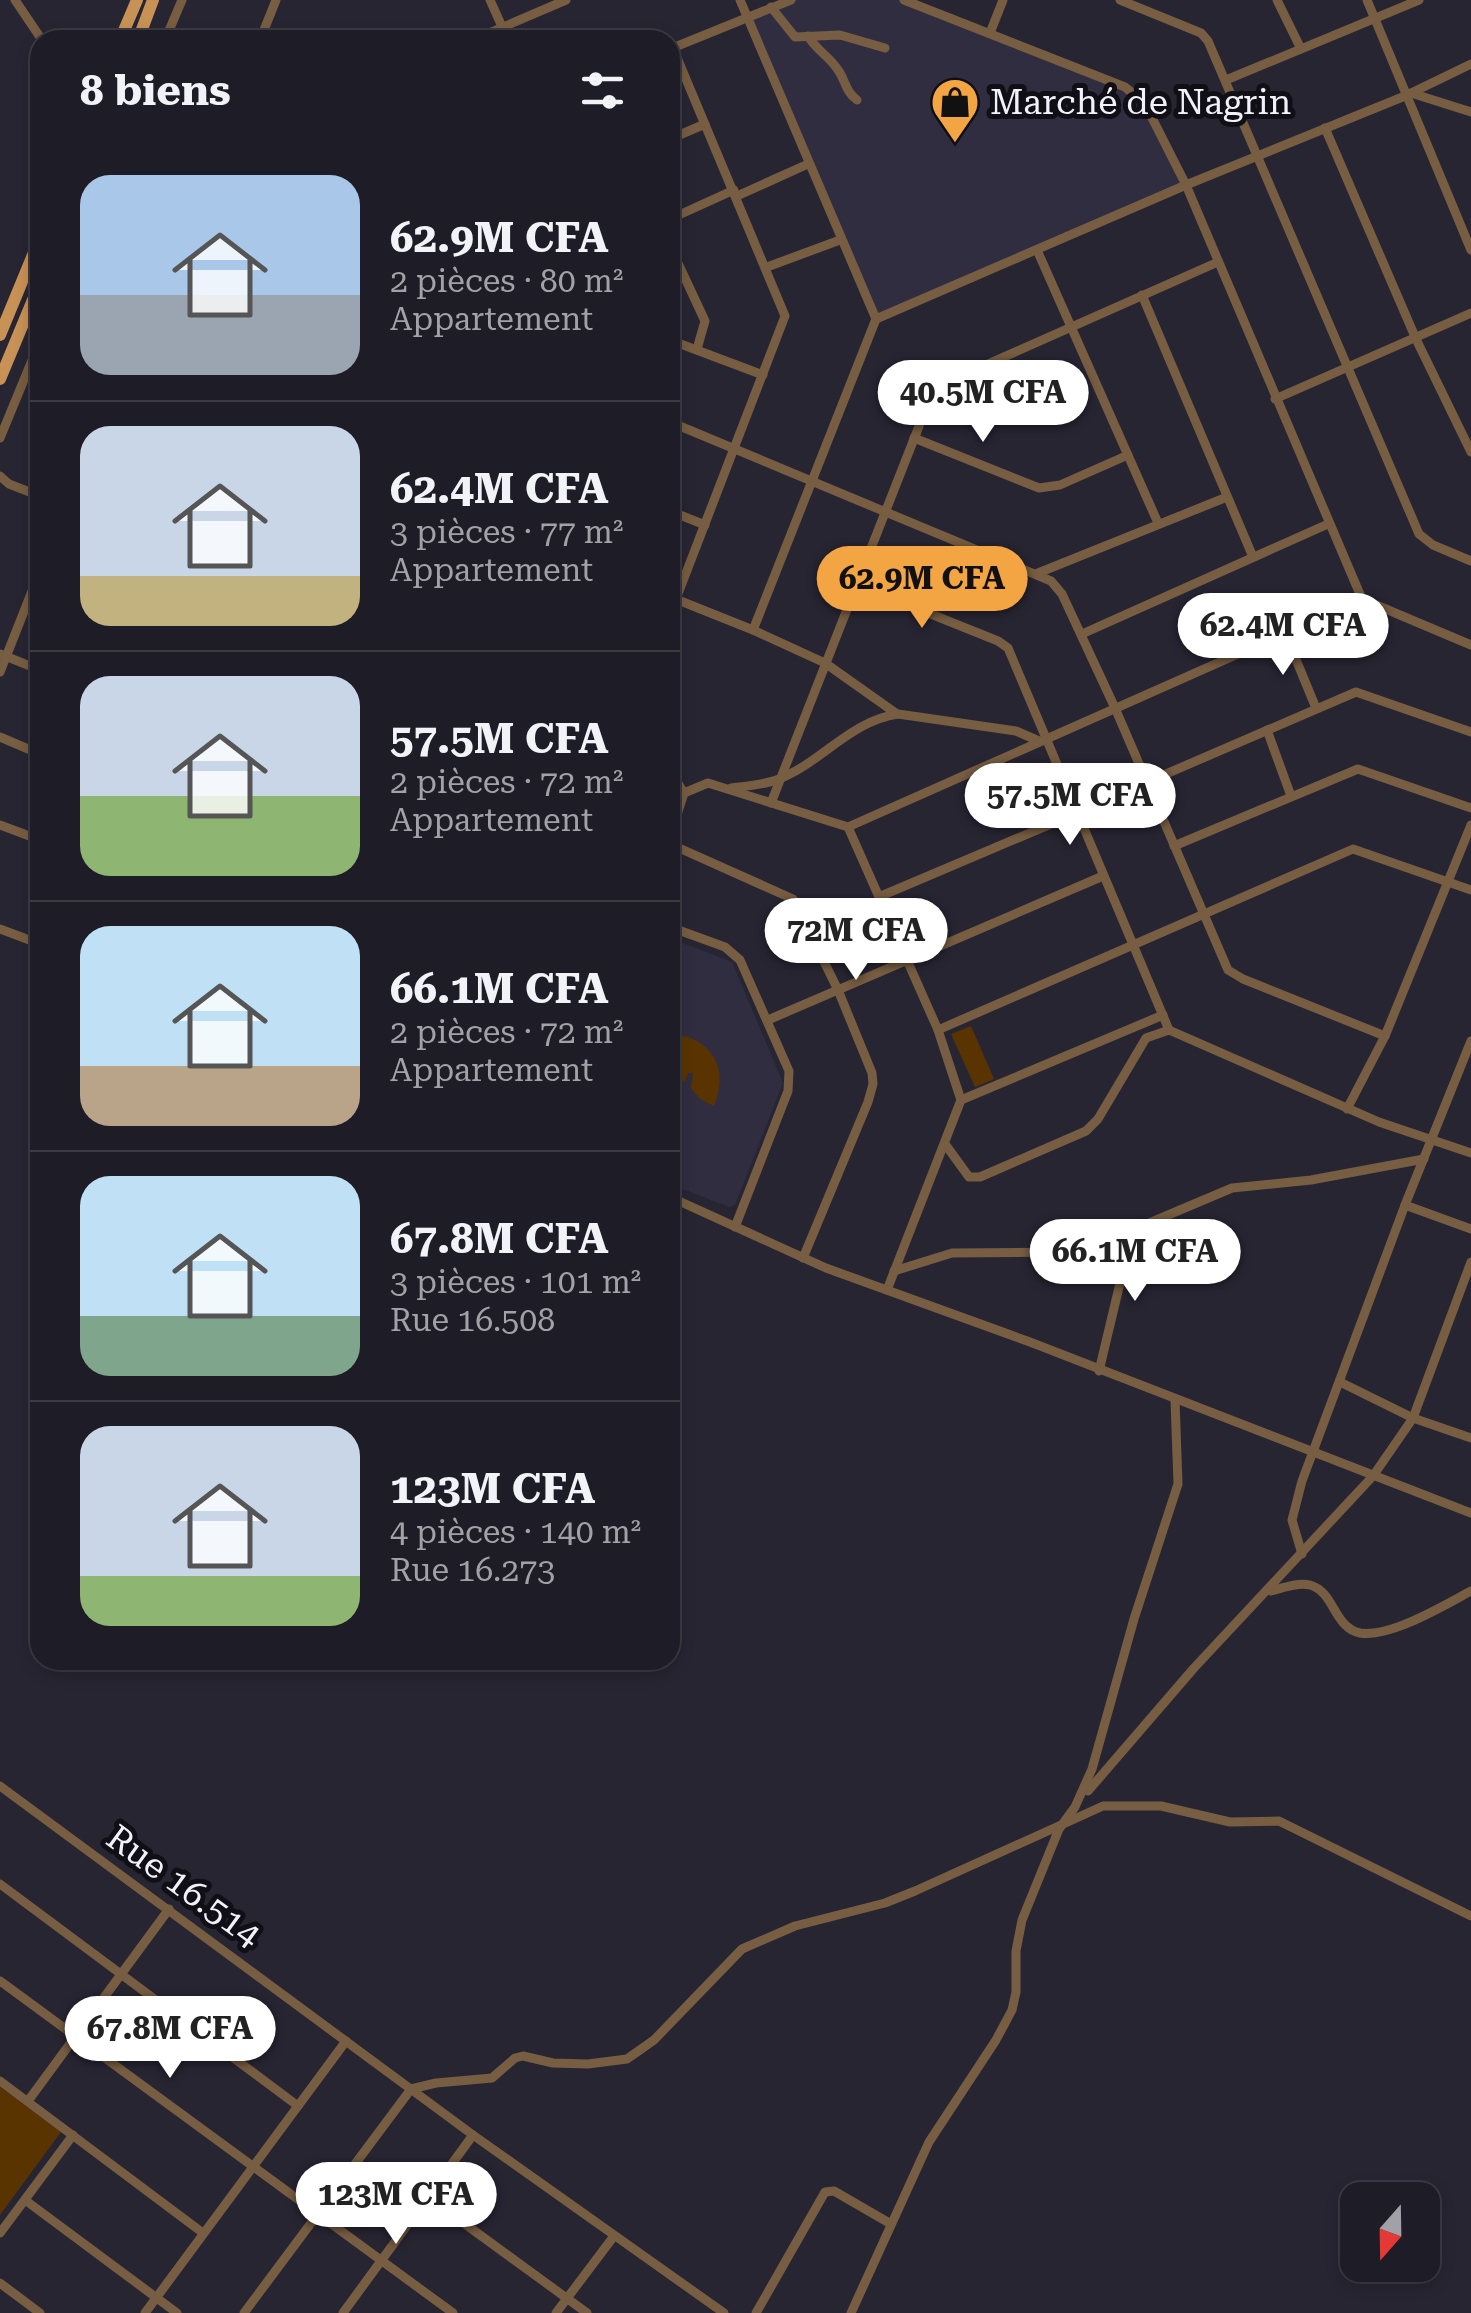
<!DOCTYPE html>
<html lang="fr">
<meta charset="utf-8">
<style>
body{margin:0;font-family:"Roboto Serif",serif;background:#2b2932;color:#f1f3f6;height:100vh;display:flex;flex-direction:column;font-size:38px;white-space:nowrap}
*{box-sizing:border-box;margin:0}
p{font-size:32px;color:#a1a1a7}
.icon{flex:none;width:55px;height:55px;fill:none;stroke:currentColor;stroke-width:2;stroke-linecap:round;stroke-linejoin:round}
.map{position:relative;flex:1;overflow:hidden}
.sheet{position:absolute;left:30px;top:30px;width:650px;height:1640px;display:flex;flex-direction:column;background:#1e1c26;border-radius:30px;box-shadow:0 5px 15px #0003,0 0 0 2px #3c3a43}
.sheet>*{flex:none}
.needle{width:65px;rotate:200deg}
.buttons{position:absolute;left:1340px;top:2182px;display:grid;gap:20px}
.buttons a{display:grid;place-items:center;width:100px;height:100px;border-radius:20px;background:#1e1c26;box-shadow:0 5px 15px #0003,0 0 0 2px #3c3a43;font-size:50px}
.price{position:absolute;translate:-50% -85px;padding:0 22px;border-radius:35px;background:#fff;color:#222;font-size:32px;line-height:65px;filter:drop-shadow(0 2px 5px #0008)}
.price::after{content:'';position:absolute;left:50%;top:60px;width:30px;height:22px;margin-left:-15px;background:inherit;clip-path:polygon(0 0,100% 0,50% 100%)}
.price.selected{background:#f3a443;color:#111}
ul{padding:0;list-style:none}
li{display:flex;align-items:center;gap:30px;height:250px;padding:0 50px}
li+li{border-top:2px solid #3c3a43}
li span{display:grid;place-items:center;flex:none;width:280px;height:200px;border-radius:30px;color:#555}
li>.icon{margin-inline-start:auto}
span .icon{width:120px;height:120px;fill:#fffc;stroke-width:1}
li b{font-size:42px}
h2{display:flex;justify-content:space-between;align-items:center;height:120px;padding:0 50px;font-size:42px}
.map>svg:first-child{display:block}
.built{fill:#312d41}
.green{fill:#593400}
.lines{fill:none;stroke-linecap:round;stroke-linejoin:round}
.minor{stroke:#775d41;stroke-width:9}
.primary{stroke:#c89155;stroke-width:12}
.labels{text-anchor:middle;stroke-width:10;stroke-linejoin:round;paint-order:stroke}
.poi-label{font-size:35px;fill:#f2f0fa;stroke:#100f15;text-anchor:start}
.street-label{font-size:35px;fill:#f2f0fa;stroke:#100f15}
</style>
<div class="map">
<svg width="1471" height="2313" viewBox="0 0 1471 2313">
<rect width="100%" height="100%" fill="#282533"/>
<g class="built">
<path d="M784,0H915L1146,91L1185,185L878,315L750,15Z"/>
<path d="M670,938L732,962L783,1083L735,1205L729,1207L670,1184Z"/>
</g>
<g class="green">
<path d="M971,1026L994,1079L975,1087L951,1034Z"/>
<path d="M685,1036C718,1047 727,1074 714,1106L700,1099L691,1088L693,1073H688L685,1082L670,1074V1039Z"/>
<path d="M0,2087L61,2132L0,2215Z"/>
</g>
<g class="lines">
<g class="minor">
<path d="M15,0L42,40"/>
<path d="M490,0L508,40"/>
<path d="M740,0L876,319"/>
<path d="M904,0L1125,87L1145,104L1186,185L1362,599L1471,645"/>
<path d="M1120,0L1201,33L1208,41L1419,534L1433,545L1471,561"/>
<path d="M1277,0L1301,49"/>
<path d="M1367,0L1471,250"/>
<path d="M771,7L795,37L840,35L885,48"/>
<path d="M990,33L1003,0"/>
<path d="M808,36C816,50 830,57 838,70C846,81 845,91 857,100"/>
<path d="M165,40L182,0"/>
<path d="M260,40L276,0"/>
<path d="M473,40L566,0"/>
<path d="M670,49L791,0"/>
<path d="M1226,80L1419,0"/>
<path d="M1411,93L1471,112"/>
<path d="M1325,128L1416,339L1471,452"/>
<path d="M670,139L705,124"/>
<path d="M737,196L808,164"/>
<path d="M670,219L734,190"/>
<path d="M670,246L705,321L697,349"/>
<path d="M1037,250L1158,523"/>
<path d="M767,267L840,240"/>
<path d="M1142,295L1253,557"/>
<path d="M670,340L763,375"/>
<path d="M1275,399L1471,313"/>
<path d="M670,422L1051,581L1062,594L1115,708L1228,970L1243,979L1385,1036"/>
<path d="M0,438L40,341"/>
<path d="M914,438L1039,488L1060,485L1128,455"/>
<path d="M0,476L9,484L40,496"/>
<path d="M670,511L705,525"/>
<path d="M1038,573L1227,497"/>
<path d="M856,584L998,641L1008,648L1169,1030"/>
<path d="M673,598L753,630L825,663L897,714"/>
<path d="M670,606L676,599L785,316L673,48"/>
<path d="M753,630L876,319L1186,185L1405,96L1471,64"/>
<path d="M1285,633L1316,708"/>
<path d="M1082,634L1328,524"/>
<path d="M0,654L40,670"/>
<path d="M0,672L40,571"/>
<path d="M1267,730L1291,796"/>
<path d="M0,737L40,754"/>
<path d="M670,770L684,793L670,836"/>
<path d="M1145,783L1356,692L1471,732"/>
<path d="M731,788C747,786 764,785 779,779C822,762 850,721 898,714L1016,731L1039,741"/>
<path d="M684,793L708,783L848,827L938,1030L961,1100L887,1290"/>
<path d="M771,803L934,388L1218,262"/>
<path d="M0,825L40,840"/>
<path d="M848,827L1362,599"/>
<path d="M670,844L793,899L838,990L872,1073L873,1084L868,1102L803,1258"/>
<path d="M1174,846L1358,769L1471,808"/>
<path d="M881,896L1077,813"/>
<path d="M670,927L725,947L740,960L789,1071L788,1091L735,1227"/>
<path d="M0,929L40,944"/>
<path d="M768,1020L1103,876"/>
<path d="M938,1030L1353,849L1471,890"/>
<path d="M961,1100L1163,1015"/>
<path d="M1347,1109L1385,1036L1471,825"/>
<path d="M945,1144L969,1177H980L1086,1131L1098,1119L1146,1038L1169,1030L1379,1122L1471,1153"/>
<path d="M670,1197L826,1268L1030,1342L1471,1513"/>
<path d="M1405,1205L1471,1229"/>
<path d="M894,1271L952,1253L1061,1252L1102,1243L1232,1188L1311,1180L1424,1159"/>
<path d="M1099,1371L1120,1283L1141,1228"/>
<path d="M1340,1382L1413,1418L1471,1438"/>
<path d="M1302,1554L1292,1520L1302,1481L1405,1205L1471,1041"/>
<path d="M1271,1591C1282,1588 1298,1582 1310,1585C1335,1592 1333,1627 1360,1633C1390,1638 1445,1605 1471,1591"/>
<path d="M0,1786L473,2135L724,2313"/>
<path d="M1088,1791L1194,1668L1373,1476L1413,1418L1471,1262"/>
<path d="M0,1884L298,2106"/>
<path d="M0,1981L453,2313"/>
<path d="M0,2081L203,2233"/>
<path d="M28,2101L169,1909"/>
<path d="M428,2197L587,2313"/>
<path d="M25,2200L177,2313"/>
<path d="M0,2233L73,2135"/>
<path d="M0,2283L40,2313"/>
<path d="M145,2313L346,2041"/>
<path d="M244,2313L411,2089L436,2083L492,2078L515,2058L523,2056L553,2063L588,2064L627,2059L654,2040L742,1949L795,1926L885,1903L915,1891L1103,1806H1161L1230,1822L1279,1821L1471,1916"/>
<path d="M343,2313L473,2135"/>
<path d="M556,2313L614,2236"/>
<path d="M756,2313L825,2192L834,2191L891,2224"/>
<path d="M851,2313L929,2142L996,2040L1012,2010L1016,1992V1951L1022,1920L1059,1829L1075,1807L1092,1769L1134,1619L1178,1484L1175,1400"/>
</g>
<g class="primary">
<path d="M120,40L137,0"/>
<path d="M138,40L153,0"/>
<path d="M0,335L40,238"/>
<path d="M0,379L40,283"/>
</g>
</g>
<defs>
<g id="shop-pin" transform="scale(2.5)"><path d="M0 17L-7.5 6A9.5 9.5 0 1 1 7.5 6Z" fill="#f3a443" stroke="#100f15"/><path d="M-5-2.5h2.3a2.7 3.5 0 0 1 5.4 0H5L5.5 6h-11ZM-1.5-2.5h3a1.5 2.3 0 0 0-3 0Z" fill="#111"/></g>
</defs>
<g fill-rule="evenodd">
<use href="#shop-pin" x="955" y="102"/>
</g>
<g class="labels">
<g class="poi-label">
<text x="990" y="114">Marché de Nagrin</text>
</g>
<g class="street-label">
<text transform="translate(184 1886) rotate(36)" y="12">Rue 16.514</text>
</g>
</g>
</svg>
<div class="buttons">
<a><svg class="needle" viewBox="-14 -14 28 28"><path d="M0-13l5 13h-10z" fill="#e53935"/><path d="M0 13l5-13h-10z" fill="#a1a1a7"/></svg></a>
</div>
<b class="price" style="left:983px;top:445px">40.5M CFA</b>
<b class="price selected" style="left:922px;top:631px">62.9M CFA</b>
<b class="price" style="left:1283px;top:678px">62.4M CFA</b>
<b class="price" style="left:1070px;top:848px">57.5M CFA</b>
<b class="price" style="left:856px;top:983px">72M CFA</b>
<b class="price" style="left:1135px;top:1304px">66.1M CFA</b>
<b class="price" style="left:170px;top:2081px">67.8M CFA</b>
<b class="price" style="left:396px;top:2247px">123M CFA</b>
<section class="sheet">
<h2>8 biens<svg class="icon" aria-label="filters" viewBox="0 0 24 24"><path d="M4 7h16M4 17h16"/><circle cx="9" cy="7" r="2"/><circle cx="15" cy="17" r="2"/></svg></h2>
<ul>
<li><span style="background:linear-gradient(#a9c7e8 60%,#9aa5b1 0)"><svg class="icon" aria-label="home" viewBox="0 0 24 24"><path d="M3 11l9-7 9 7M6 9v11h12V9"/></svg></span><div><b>62.9M CFA</b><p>2 pièces · 80 m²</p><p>Appartement</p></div></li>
<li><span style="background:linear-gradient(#c9d6e8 75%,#c2b280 0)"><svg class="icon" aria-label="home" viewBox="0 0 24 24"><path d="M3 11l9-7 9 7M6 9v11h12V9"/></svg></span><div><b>62.4M CFA</b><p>3 pièces · 77 m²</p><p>Appartement</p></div></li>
<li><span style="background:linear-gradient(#c9d6e8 60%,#8fb573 0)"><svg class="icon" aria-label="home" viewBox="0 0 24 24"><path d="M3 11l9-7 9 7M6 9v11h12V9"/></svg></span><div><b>57.5M CFA</b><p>2 pièces · 72 m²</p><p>Appartement</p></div></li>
<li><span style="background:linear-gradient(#bfe0f5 70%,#b9a48a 0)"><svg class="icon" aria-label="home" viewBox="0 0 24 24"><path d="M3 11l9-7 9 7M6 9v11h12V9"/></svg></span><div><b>66.1M CFA</b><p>2 pièces · 72 m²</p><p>Appartement</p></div></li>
<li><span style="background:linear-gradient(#bfe0f5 70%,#7fa58c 0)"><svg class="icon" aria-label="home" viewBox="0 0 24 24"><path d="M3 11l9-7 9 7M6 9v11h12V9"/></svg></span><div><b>67.8M CFA</b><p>3 pièces · 101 m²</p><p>Rue 16.508</p></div></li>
<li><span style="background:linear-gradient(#c9d6e8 75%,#8fb573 0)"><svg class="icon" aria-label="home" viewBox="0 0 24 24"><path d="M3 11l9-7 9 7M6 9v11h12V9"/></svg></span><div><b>123M CFA</b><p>4 pièces · 140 m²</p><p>Rue 16.273</p></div></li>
</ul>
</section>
</div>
